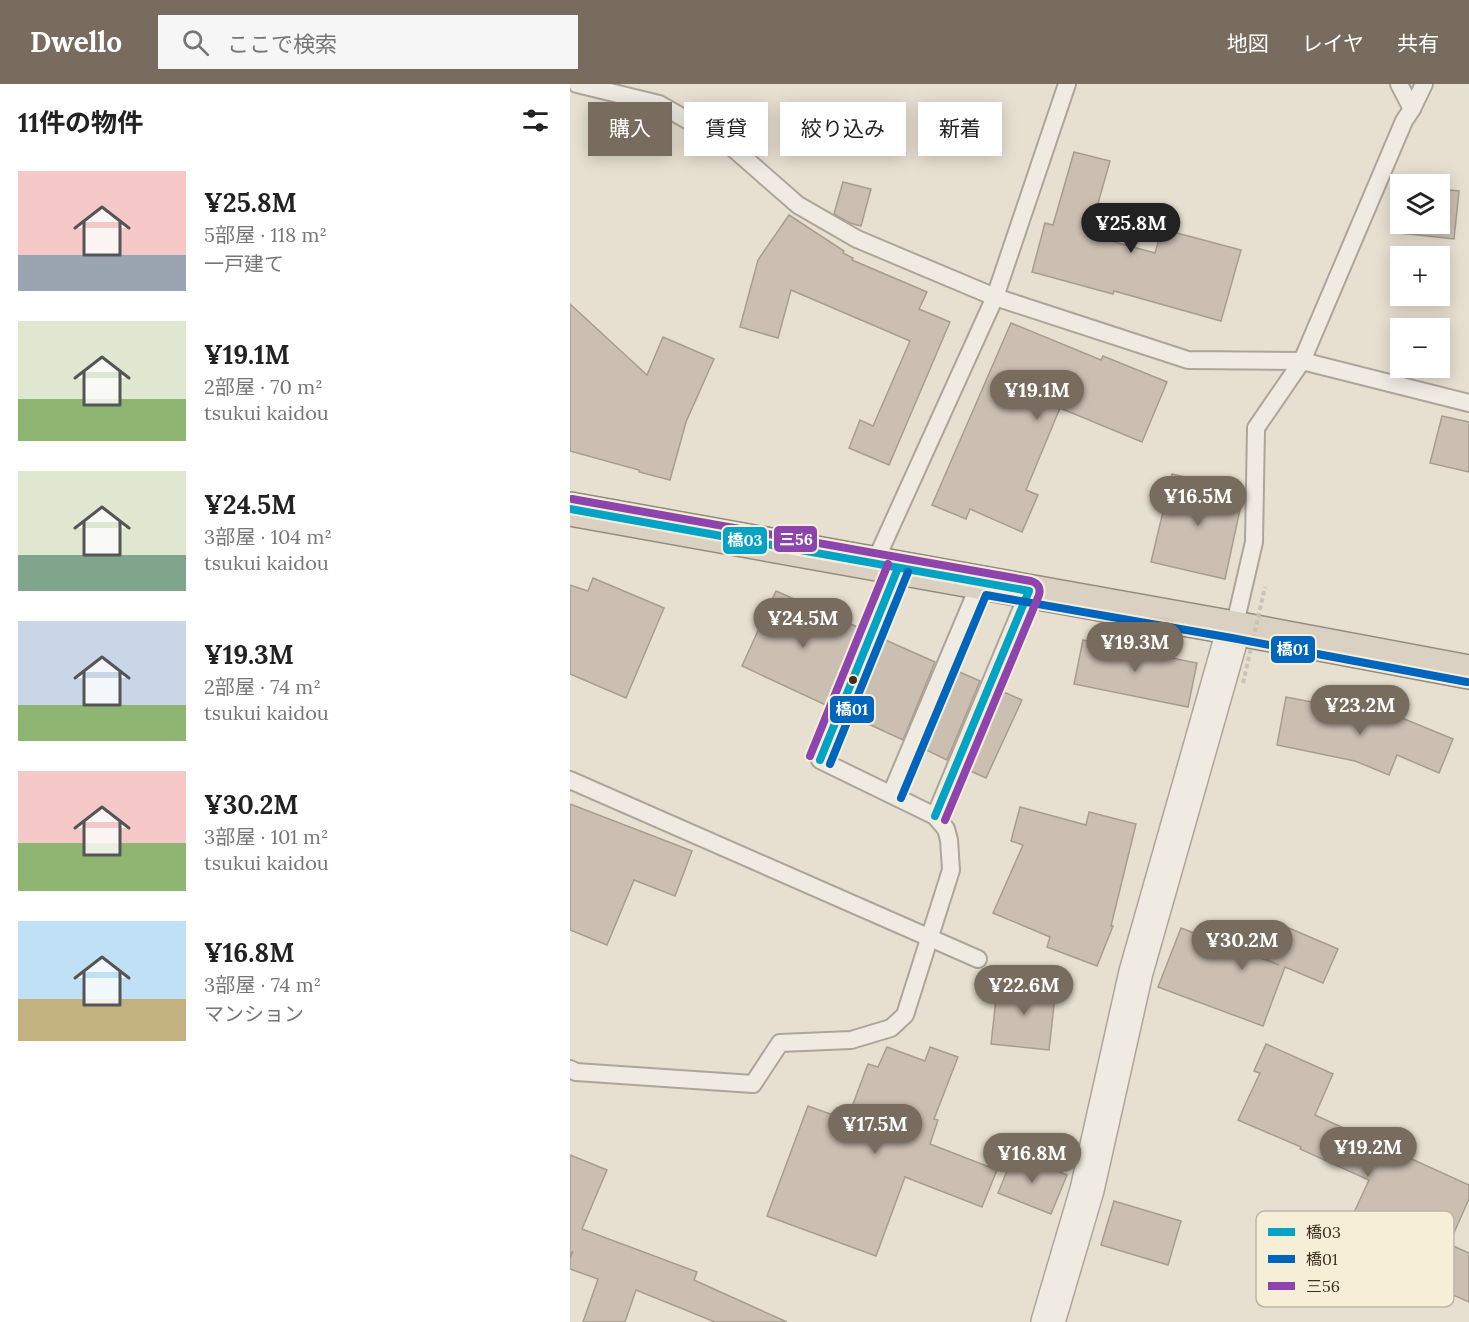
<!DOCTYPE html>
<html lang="ja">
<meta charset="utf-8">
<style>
body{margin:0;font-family:Lora,"Noto Sans JP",serif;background:#f6f6f6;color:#222;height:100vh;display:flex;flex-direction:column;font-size:22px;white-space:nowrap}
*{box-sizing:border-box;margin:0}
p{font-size:20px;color:#767676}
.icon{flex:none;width:33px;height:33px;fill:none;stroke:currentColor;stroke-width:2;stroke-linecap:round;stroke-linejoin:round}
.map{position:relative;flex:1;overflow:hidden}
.panel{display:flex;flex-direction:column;background:#fff;width:570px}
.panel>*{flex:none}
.guide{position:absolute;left:18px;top:18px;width:570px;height:54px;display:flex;gap:12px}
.fabs{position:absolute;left:820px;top:90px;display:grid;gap:12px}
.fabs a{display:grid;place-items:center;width:60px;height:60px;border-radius:0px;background:#fff;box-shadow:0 3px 15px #0003;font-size:30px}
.price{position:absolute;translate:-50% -51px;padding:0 14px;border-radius:21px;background:#786c5e;color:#fff;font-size:20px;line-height:39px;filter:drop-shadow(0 2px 3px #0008)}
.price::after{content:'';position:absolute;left:50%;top:36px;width:18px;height:14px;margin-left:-9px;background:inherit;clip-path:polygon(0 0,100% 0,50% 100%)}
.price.current{background:#222;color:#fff}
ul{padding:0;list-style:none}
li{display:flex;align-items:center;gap:18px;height:150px;padding:0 18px}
li span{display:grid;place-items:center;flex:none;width:168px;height:120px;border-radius:0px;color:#555}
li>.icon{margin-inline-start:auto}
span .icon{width:72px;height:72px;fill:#fffc;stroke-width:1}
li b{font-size:26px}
h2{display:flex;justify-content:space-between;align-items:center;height:72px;padding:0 18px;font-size:26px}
.tag{padding:0 21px;border-radius:0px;background:#fff;box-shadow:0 3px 15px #0003;font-size:21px;line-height:54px}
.tag.current{background:#786c5e;color:#fff}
header{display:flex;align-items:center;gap:36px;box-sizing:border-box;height:84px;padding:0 30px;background:#786c5e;color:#fff}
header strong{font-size:28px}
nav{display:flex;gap:33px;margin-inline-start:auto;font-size:21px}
.search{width:420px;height:54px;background:#f6f6f6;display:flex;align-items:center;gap:15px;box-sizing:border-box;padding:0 21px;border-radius:0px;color:#767676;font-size:22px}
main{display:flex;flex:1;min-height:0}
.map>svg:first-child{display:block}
.building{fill:#cbbfb2;stroke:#a89c90;stroke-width:1.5}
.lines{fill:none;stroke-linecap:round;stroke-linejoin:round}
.lane-casing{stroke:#ada599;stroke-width:20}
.street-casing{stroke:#ada599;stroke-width:36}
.highway-casing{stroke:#928b80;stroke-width:36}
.lane{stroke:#efebe3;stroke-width:16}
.street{stroke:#efebe3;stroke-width:33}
.highway{stroke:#dad1c2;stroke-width:33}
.path-bridge{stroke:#c8c2b9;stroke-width:4;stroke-dasharray:4.5 3;stroke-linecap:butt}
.bus-1-casing{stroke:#f7eed8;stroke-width:12}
.bus-2-casing{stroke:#f7eed8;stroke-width:12}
.bus-3-casing{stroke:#f7eed8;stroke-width:12}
.bus-1{stroke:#03a3c5;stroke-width:8}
.bus-2{stroke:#0065bd;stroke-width:8}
.bus-3{stroke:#8e44ad;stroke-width:8}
.bus-dot{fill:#3d2e20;stroke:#f7eed8;stroke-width:2}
.key{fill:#f7eed8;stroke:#bfb4a1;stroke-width:1.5}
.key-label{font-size:16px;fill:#3d2e20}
.line-badge{stroke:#f7eed8;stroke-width:2}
.badge-label{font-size:16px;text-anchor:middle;font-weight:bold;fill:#fff}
</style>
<header>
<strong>Dwello</strong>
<div class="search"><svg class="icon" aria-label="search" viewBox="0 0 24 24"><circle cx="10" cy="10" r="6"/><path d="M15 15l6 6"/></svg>ここで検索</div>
<nav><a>地図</a><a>レイヤ</a><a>共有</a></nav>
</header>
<main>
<section class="panel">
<h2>11件の物件<svg class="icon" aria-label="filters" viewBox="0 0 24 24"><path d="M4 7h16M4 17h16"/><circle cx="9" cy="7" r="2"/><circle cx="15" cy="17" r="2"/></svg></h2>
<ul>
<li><span style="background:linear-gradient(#f6c9c9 70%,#9aa5b1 0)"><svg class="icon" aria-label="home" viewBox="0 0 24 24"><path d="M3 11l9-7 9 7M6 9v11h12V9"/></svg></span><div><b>¥25.8M</b><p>5部屋 · 118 m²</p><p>一戸建て</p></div></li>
<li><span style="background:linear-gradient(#dfe7d0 65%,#8fb573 0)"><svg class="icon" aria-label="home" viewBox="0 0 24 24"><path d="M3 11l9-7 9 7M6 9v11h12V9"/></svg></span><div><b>¥19.1M</b><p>2部屋 · 70 m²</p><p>tsukui kaidou</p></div></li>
<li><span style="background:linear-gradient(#dfe7d0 70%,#7fa58c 0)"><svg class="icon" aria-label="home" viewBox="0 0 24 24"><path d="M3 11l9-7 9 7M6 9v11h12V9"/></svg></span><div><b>¥24.5M</b><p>3部屋 · 104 m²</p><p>tsukui kaidou</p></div></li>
<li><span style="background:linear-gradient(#c9d6e8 70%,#8fb573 0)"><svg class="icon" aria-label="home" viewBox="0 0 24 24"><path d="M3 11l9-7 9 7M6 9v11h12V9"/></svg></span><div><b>¥19.3M</b><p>2部屋 · 74 m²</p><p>tsukui kaidou</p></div></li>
<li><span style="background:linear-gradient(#f6c9c9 60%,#8fb573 0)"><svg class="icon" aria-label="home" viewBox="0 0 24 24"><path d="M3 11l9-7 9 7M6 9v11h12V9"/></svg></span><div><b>¥30.2M</b><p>3部屋 · 101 m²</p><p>tsukui kaidou</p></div></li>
<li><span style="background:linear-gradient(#bfe0f5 65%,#c2b280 0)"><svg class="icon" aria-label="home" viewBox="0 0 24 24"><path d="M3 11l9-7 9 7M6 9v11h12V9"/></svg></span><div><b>¥16.8M</b><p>3部屋 · 74 m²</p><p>マンション</p></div></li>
</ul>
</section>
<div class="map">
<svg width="899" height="1238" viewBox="0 0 899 1238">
<rect width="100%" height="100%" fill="#e7e0d1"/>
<g class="building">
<path d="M504,68L540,77L519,151L585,169L592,145L671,166L651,237L544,207L543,210L462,188L475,139L483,141Z"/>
<path d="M273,98L301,105L291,142L280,139L264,130Z"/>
<path d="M826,100L831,101V140H870V105L889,107L884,155L821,148Z"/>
<path d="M219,131L274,167L273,169L283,174L282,176L357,208L349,225L380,238L319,381L279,364L290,336L303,342L340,257L221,206L208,254L170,243L188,176Z"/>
<path d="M0,220L77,291L93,253L144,275L116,338L100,396L69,388V386L0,367Z"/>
<path d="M441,239L531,276L533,272L597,298L572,358L490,324L456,406L468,411L452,448L400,425L396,435L362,421Z"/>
<path d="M872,332L899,338V388L860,379Z"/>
<path d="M602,390L674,407L655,495L581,478Z"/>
<path d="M23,494L94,524L56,614L0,590V501L18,507Z"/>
<path d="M206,507L292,545L260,623L172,582Z"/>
<path d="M311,554L365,578L333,656L279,631Z"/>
<path d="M513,556L627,579L618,623L504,600Z"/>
<path d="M385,586L410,597L377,676L352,664Z"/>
<path d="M429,606L452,616L416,694L396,685Z"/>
<path d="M716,613L813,632L815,627L883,655L869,689L827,671L819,691L785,677L707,661Z"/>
<path d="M0,720L122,767L105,812L64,796L37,861L0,846Z"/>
<path d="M450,723L516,741L519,728L566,740L541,842H543L527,882L477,863L480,853L423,829L453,761L441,757Z"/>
<path d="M707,839L768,865L753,899L715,883L693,942L588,903L611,844L709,881L692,873Z"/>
<path d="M428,897L486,903L479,966L421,960Z"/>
<path d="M696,960L763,990L745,1031L899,1101V1115L879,1160L899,1169V1218L769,1161L799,1096L730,1065L731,1063L668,1036L690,989L684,987Z"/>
<path d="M317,963L355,977L360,963L388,973L364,1035L368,1036L360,1060L427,1086L412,1123L335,1093L306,1172L197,1132L238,1022L277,1036L298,980L308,983Z"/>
<path d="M444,1070L497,1091L481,1130L428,1109Z"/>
<path d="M0,1071L37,1086L12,1145L127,1188L124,1196L217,1238H145L66,1206L55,1238H13L28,1195L0,1185V1175L3,1167L0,1172Z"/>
<path d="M544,1117L611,1137L598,1181L531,1161Z"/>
</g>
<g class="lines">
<g class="lane-casing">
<g id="lane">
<path d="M7,0L89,20L156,58L228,121L287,155L425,213L618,276L732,277L899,319"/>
<path d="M829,0L842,25"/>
<path d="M304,480L425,213L497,0"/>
<path d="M664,544L684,458L686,344L732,277L834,37L842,25L854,0"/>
<path d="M0,696L408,875"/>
<path d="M321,710L410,499"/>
<path d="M365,732L459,507"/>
<path d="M0,985L6,988L183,1000L210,959L281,956L321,944L335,931L381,786L379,756L376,745L365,732L250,676L328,484"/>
</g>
</g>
<g class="street-casing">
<path id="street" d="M478,1238L517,1106L566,888L664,544"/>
</g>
<g class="highway-casing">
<path id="highway" d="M0,425L664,544L899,588"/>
</g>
<use href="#lane" class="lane"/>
<use href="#street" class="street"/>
<use href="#highway" class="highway"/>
<path class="path-bridge" d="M673,599L695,503"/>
<g class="bus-1-casing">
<g id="bus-1">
<path d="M0,425L459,507L365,732"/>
<path d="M250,676L328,484"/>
</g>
</g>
<g class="bus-2-casing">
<g id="bus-2">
<path d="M260,680L338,488"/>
<path d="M331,714L416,511L662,554L897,598"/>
</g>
</g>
<g class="bus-3-casing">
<g id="bus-3">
<path d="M2,415L461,497C468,499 471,504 469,511L375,736"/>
<path d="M240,672L318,480"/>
</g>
</g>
<use href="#bus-1" class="bus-1"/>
<use href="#bus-2" class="bus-2"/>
<use href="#bus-3" class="bus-3"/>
</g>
<circle class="bus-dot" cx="283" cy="596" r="5"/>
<rect x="686" y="1127" width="198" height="96" rx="9" class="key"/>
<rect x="698" y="1144" width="27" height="8" fill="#03a3c5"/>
<rect x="698" y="1171" width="27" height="8" fill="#0065bd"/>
<rect x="698" y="1198" width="27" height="8" fill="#8e44ad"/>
<g class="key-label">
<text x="736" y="1154">橋03</text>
<text x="736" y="1181">橋01</text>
<text x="736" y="1208">三56</text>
</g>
<g class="line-badge">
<rect x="203" y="441" width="45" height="28" rx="6" fill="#8e44ad"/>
<rect x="152" y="442" width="46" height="29" rx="6" fill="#03a3c5"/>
<rect x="700" y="551" width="46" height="29" rx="6" fill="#0065bd"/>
<rect x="259" y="611" width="46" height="29" rx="6" fill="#0065bd"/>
</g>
<g class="badge-label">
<text x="226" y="461">三56</text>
<text x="175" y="462">橋03</text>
<text x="723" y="571">橋01</text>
<text x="282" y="631">橋01</text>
</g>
</svg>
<div class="fabs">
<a><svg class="icon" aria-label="layers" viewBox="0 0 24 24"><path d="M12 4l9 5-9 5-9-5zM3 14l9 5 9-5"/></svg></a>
<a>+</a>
<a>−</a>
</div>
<b class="price current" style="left:561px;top:170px">¥25.8M</b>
<b class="price" style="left:467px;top:337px">¥19.1M</b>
<b class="price" style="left:628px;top:443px">¥16.5M</b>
<b class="price" style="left:233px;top:565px">¥24.5M</b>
<b class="price" style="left:565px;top:589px">¥19.3M</b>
<b class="price" style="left:790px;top:652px">¥23.2M</b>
<b class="price" style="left:672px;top:887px">¥30.2M</b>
<b class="price" style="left:454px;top:932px">¥22.6M</b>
<b class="price" style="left:305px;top:1071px">¥17.5M</b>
<b class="price" style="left:798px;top:1094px">¥19.2M</b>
<b class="price" style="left:462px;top:1100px">¥16.8M</b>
<div class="guide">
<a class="tag current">購入</a>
<a class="tag">賃貸</a>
<a class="tag">絞り込み</a>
<a class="tag">新着</a>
</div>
</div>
</main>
